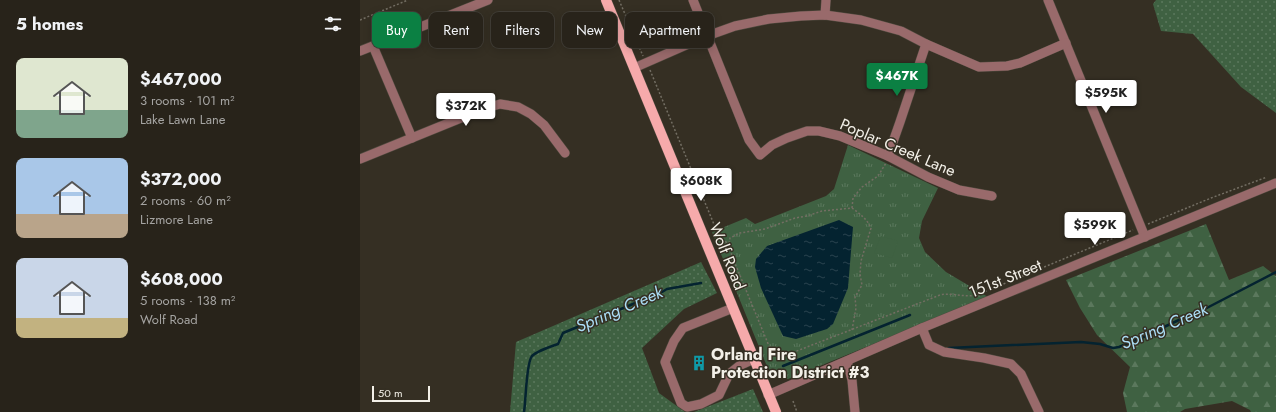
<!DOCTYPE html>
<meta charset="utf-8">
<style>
body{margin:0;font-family:Jost,sans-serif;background:#342f27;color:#f1f3f6;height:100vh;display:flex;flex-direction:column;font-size:15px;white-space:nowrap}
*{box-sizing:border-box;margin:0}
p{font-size:13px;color:#a5a4a2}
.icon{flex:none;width:22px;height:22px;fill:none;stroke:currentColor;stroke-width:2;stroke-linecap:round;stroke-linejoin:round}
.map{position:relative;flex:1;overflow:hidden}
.sheet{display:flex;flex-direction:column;background:#28231a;width:360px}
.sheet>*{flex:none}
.top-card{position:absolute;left:12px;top:12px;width:380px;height:36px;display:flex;gap:8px}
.scale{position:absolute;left:12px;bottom:10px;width:58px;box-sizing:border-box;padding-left:4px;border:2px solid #f3f0e8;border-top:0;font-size:11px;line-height:14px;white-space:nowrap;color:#f3f0e8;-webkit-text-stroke:3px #352f23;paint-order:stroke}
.price{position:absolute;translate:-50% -34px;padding:0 9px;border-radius:4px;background:#fff;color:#222;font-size:13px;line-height:26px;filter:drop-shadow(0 1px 2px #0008)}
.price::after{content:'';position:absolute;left:50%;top:24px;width:12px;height:9px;margin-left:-6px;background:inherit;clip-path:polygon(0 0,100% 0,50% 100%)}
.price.selected{background:#0b8043;color:#fff}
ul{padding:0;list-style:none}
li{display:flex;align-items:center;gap:12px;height:100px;padding:0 16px}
li span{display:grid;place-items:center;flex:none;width:112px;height:80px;border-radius:8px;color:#555}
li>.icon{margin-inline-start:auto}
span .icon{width:48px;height:48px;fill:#fffc;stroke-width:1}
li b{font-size:17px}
h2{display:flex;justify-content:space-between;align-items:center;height:48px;padding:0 16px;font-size:17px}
.tag{padding:0 14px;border-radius:8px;background:#28231a;box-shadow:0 2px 10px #0003,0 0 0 1px #444039;font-size:14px;line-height:36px}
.tag.selected{background:#0b8043;color:#fff}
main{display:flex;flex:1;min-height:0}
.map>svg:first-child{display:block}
.grass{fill:url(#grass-dots)}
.forest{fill:url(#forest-firs)}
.park{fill:url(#park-tufts)}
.pitch{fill:#3f6142}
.water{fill:url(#water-ripples)}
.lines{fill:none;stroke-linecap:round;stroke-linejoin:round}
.stream{stroke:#042330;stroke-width:2.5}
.minor-casing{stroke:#504a3f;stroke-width:10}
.major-casing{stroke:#504a3f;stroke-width:11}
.path{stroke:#736e63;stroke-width:1.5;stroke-dasharray:2 2;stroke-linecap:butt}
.minor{stroke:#996a6b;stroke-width:9}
.major{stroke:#f6aaab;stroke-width:10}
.labels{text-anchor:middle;stroke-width:3;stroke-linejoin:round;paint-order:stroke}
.street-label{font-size:16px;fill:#f3f0e8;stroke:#352f23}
.poi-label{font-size:16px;font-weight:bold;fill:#f3f0e8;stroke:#352f23;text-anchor:start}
.water-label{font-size:17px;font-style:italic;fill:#abddf5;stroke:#352f23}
</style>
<main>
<section class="sheet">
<h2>5 homes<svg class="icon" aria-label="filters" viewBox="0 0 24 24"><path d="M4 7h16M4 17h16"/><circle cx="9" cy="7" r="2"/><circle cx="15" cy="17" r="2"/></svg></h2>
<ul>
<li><span style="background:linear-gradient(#dfe7d0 65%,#7fa58c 0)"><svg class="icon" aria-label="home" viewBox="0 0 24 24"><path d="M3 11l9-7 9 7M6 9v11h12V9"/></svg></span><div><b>$467,000</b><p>3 rooms · 101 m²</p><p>Lake Lawn Lane</p></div></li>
<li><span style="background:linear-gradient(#a9c7e8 70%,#b9a48a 0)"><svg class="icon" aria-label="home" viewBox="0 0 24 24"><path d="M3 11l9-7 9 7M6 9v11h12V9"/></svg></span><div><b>$372,000</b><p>2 rooms · 60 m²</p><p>Lizmore Lane</p></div></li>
<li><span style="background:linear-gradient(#c9d6e8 75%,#c2b280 0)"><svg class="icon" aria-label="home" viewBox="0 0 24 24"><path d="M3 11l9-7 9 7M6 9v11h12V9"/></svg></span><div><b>$608,000</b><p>5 rooms · 138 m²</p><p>Wolf Road</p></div></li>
</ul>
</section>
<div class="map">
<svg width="916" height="412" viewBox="0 0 916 412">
<defs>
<pattern id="grass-dots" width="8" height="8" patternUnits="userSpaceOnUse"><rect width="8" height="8" fill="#3f6142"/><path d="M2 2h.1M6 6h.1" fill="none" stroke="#5b785d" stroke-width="1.8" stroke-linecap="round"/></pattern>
<pattern id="forest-firs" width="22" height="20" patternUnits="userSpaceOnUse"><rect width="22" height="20" fill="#3f6142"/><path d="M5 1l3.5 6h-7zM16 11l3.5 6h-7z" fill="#5b785d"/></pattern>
<pattern id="park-tufts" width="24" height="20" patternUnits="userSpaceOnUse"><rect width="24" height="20" fill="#3f6142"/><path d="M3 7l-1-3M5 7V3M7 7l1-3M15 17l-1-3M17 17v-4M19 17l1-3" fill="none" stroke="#5b785d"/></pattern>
<pattern id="water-ripples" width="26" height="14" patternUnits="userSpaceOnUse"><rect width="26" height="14" fill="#042330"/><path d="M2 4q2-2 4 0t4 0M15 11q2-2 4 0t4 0" fill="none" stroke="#29434e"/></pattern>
</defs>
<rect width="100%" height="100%" fill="#352f23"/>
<g class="grass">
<path d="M796,0H916V113L881,87L833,34L801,31L793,4Z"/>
<path d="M341,262L357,293L324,309L282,348L299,393L325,412H150L156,342Z"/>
<path d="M393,389L403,412H334Z"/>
</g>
<path class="forest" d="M846,224L869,280L903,266L916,276V412H891L890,410L872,401L825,409L820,412H767L763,393L770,367L737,335L720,308L706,280Z"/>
<path class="park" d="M488,145L578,188L562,221L559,238L565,252L586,272L628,297L428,379C417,380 411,373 406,364L352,232L386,218L395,224L466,196L474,189Z"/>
<path class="pitch" d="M521,236L538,241L532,258L514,253Z"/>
<path class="water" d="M479,220L493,227L488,288L473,324L467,329L436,339L423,336L401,288L395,267L396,259L407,246Z"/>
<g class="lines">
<g class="stream">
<path d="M589,348L721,342L740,344L753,348L759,347L801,330L804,327L836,312H839L916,272"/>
<path d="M423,366L550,315"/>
<path d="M164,412C166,401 166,363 172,356C177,351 192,346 198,344L203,333L302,292L307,289L341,283"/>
</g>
<g class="minor-casing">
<g id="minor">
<path d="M333,0L389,140L400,155L412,145L427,138L447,131H459L480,136L528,156L568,177L599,190L632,196"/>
<path d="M688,0L785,237"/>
<path d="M465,15L466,0"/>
<path d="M13,46L52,138"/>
<path d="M0,51L128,0"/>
<path d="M274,68L347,36L375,26L409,19L441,16L465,15L501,20L541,31L566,44L619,67L647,66L660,63L706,43"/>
<path d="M528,156L540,122L566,44"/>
<path d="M0,159L123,109L140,104L158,107L171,114L184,125L205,153"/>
<path d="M373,308L323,328L314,341L305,362L321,403L327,407L341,404L359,395L369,374L379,366L394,359"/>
<path d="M562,328L569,345L584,352L624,358L651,364L661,374L679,412"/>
<path d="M487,361L492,380L495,412"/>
<path d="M408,395L562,328L916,183"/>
</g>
</g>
<g class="major-casing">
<path id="major" d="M246,0L416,412"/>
</g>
<g class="path">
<path d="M259,0L283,56"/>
<path d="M0,20L48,0"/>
<path d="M290,70L358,234L362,239L369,244"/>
<path d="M492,208L493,198L502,187L518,176L526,163"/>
<path d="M788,224L851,198L907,177"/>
<path d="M492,330L496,308L495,297L502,285L500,274L501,261L511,228C507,219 500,214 492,208L462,211L447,216L435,218L405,229L380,233L370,238L369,244L372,256L409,346L411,349L424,356L580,295C592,292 604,298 617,295L773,230"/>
<path d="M433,401L437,412"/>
</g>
<use href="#minor" class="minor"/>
<use href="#major" class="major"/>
</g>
<defs>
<g id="building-bare" transform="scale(1.2)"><path d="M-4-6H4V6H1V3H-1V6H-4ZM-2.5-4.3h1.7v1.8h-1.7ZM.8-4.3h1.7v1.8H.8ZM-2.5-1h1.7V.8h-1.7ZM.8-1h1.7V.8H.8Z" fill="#0f9aa8" stroke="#352f23" stroke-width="2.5" paint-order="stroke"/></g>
</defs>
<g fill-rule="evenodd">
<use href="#building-bare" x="339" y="363"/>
</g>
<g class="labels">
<g class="street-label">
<text transform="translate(538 147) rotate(23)" y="6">Poplar Creek Lane</text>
<text transform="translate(368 256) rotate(68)" y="6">Wolf Road</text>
<text transform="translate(645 278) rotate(-22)" y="6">151st Street</text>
</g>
<g class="poi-label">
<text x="351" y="360">Orland Fire<tspan x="351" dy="18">Protection District #3</tspan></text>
</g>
<g class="water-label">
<text transform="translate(259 309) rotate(-23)" y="6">Spring Creek</text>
<text transform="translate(804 326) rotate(-23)" y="6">Spring Creek</text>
</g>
</g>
</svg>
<div class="scale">50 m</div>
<b class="price selected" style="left:537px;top:97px">$467K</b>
<b class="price" style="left:746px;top:114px">$595K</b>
<b class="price" style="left:106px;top:127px">$372K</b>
<b class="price" style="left:341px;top:202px">$608K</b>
<b class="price" style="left:735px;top:246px">$599K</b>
<div class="top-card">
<a class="tag selected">Buy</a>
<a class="tag">Rent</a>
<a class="tag">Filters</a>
<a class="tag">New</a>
<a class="tag">Apartment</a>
</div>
</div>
</main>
